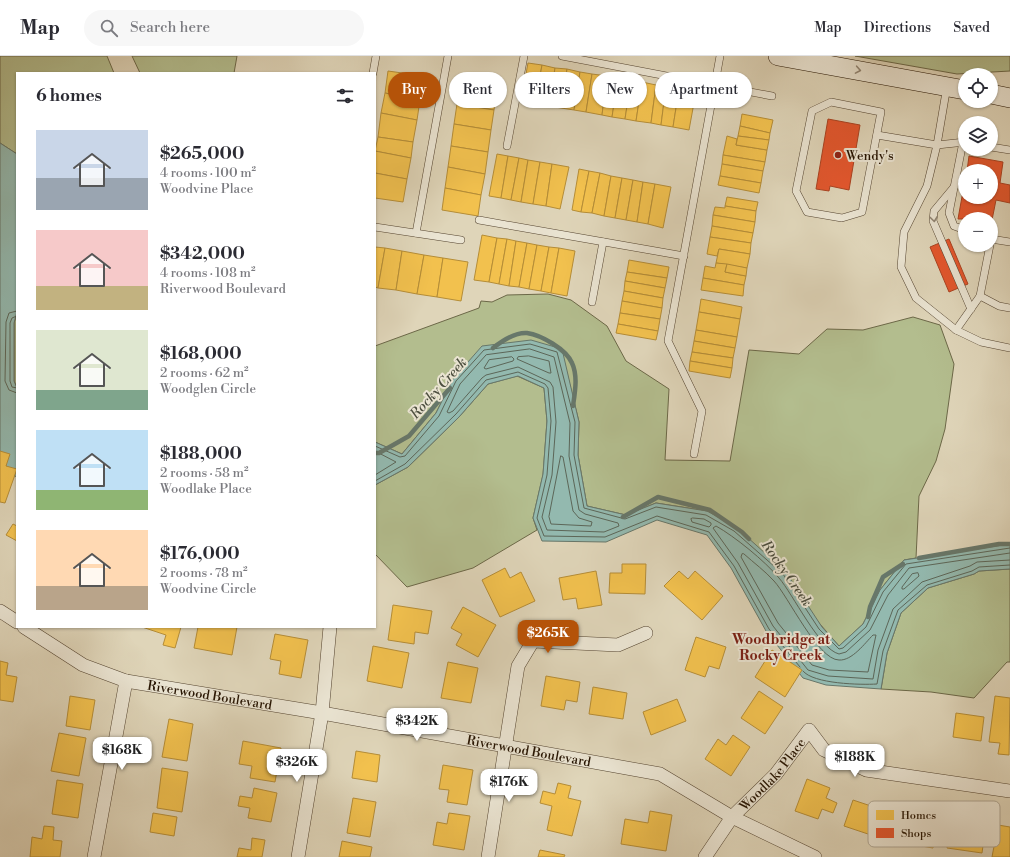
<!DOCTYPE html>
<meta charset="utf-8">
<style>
body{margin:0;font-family:"Libre Bodoni",serif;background:#f7f7f7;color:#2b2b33;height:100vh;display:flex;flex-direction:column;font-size:15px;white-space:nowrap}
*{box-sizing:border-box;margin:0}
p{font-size:13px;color:#7c7c81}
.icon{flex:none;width:22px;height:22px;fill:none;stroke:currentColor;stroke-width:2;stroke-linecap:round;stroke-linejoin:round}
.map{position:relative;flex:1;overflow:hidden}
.side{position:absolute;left:16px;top:16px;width:360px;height:556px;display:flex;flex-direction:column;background:#fff;border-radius:0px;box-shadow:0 1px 3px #0004}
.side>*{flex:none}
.guide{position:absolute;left:388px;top:16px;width:380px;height:36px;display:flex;gap:8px}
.fabs{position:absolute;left:958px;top:12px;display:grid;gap:8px}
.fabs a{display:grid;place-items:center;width:40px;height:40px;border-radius:50%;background:#fff;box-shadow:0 1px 3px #0004;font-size:20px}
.price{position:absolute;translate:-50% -34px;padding:0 9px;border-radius:8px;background:#fff;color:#222;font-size:13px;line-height:26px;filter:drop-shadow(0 1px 2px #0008)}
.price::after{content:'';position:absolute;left:50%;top:24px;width:12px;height:9px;margin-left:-6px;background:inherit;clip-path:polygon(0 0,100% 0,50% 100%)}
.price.current{background:#b45309;color:#fff}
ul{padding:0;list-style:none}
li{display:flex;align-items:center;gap:12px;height:100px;padding:0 20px}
li span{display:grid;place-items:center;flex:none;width:112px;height:80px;border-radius:0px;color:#555}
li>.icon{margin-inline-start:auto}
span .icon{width:48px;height:48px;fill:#fffc;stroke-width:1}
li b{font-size:17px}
h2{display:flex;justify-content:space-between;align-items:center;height:48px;padding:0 20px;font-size:17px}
.tag{padding:0 14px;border-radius:18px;background:#fff;box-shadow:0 1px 3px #0004;font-size:14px;line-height:36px}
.tag.current{background:#b45309;color:#fff}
header{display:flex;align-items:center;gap:24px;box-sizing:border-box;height:56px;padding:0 20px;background:#fff;border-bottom:1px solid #e1e1e2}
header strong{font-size:19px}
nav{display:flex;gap:22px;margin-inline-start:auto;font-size:14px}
.search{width:280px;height:36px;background:#f7f7f7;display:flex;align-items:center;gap:10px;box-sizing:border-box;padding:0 14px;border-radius:22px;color:#7c7c81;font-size:15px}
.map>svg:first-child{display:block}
.green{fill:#b3bd8e;stroke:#6c6848}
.water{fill:#93b9af;stroke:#67776a}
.homes{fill:#f2c14e;stroke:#b58d37}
.shops{fill:#e4572e;stroke:#ab4321}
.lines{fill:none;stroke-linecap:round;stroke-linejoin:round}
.shore{stroke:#5c6658;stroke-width:1}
.stream{stroke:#67776a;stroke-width:4.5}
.service-casing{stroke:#544430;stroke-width:8}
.minor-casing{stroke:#544430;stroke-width:14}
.secondary-casing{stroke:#261402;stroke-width:20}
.service{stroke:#eae4d2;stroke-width:7}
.minor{stroke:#eae4d2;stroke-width:13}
.secondary{stroke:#eae4d2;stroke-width:19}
.oneway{stroke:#928674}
.poi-dot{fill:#8f2418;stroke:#eae4d2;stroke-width:1.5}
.labels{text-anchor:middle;stroke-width:4;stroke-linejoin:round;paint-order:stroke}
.poi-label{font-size:13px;fill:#261402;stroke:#eae4d2;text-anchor:start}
.street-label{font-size:13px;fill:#261402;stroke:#eae4d2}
.water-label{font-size:14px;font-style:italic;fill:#4c4e3f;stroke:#eae4d2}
.neighbourhood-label{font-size:14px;font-weight:bold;fill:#7a1f14;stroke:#eae4d2}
.key{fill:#eae4d2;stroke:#afa694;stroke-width:1}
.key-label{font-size:11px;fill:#261402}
</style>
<header>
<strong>Map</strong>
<div class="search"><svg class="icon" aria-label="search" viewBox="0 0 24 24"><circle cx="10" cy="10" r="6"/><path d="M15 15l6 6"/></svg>Search here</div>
<nav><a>Map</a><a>Directions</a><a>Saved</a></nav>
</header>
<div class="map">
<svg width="1010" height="801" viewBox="0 0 1010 801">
<rect width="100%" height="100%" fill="#dfd5b9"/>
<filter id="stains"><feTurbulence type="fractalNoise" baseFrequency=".005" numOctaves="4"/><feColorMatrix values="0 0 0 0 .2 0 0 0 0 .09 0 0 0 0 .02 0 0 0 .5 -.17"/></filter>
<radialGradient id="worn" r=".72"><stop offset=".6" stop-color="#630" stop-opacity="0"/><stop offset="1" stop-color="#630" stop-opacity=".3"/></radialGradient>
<g class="green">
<path d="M0,0H107L114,17H17V98L0,87Z"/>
<path d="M132,0H237L234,17H140Z"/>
<path d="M855,0H1010V15L957,18Z"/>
<path d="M548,238L571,244L607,270L626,305L669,333L665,404L730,405L749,294L799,298L827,273L863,274L913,261L940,269L954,308L945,373L936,405L919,440L916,502L904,504L880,534L863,568L839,590L736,471L707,455L656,447L626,459L587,450L578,399L579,366L561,293L453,323L436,357L402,398L375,386V290L479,252L481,245L492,246L507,239Z"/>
<path d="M17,256V332L14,325V267Z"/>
<path d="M517,320L544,332L547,365L543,419L533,462L537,474L473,512L407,531L375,498V429L408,411L459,361L488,328Z"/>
<path d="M1010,513V606H1007L974,642L931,636L881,633L887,597L901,557L928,532L974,518L979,515Z"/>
</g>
<g class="water">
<path d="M0,87L17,98V256L14,267V325L17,332V422L0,403Z"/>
<path d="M531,284L562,293L579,366L578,399L587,450L626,459L656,447L707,455L736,471L786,516L822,571L839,590L863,568L880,534L904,504L1010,488V513L979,515L974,518L928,532L901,557L887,597L881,633L826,629L803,622L766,575L731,512L707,479L657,464L606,486L542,485L533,462L543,418L547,365L544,332L518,320L488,328L459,361L408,411L375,429V386L402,398L436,357L453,323L482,290Z"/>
</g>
<g class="homes">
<path d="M528,7L542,9L535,48L521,45Z"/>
<path d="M542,9L555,12L549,50L535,48Z"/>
<path d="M555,12L567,13L561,52L549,50Z"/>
<path d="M567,13L580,16L574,54L561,52Z"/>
<path d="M388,15L424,20L420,44L385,37Z"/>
<path d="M580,16L592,18L586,56L574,54Z"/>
<path d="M592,18L607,20L602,59L586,56Z"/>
<path d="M607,20L618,22L612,61L602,59Z"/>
<path d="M618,22L631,24L625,63L612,61Z"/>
<path d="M631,24L642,26L636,65L625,63Z"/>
<path d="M642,26L656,29L651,67L636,65Z"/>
<path d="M460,27L497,33L494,54L457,48Z"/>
<path d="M656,29L666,30L661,69L651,67Z"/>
<path d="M666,30L679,33L673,71L661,69Z"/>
<path d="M679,33L696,36L689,74L673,71Z"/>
<path d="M385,37L420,44L417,64L381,57Z"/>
<path d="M457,48L494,54L491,74L454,68Z"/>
<path d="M381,57L417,64L413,86L378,81Z"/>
<path d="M742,58L773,64L770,77L740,70Z"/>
<path d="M454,68L491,74L488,96L451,90Z"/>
<path d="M740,70L770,77L769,84L738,80Z"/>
<path d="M727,80L737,83L736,89L767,94L765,106L723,99Z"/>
<path d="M738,80L769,84L767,94L736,89Z"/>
<path d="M378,81L413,86L411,102L375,95Z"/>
<path d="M451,90L488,96L485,118L448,111Z"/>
<path d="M375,95L411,102L407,123L375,117Z"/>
<path d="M497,98L508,100L501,142L489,140Z"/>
<path d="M723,99L765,106L763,115L722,108Z"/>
<path d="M508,100L519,102L511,144L501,142Z"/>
<path d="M519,102L528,104L521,146L511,144Z"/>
<path d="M528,104L540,106L533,148L521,146Z"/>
<path d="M540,106L552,108L546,150L533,148Z"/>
<path d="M552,108L569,111L560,153L546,150Z"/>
<path d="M722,108L763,115L761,127L720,120Z"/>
<path d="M448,111L485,118L481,139L445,132Z"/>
<path d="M579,113L589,115L581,156L572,154Z"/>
<path d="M589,115L600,117L592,157L581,156Z"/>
<path d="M375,117L407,123L403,146L375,142Z"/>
<path d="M600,117L611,120L604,160L592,157Z"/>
<path d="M611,120L622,122L615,162L604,160Z"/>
<path d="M720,120L761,127L759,137L718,129Z"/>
<path d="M622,122L633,124L626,164L615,162Z"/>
<path d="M633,124L643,126L637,166L626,164Z"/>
<path d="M643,126L655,128L648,168L637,166Z"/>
<path d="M655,128L671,131L663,172L648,168Z"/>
<path d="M445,132L481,139L478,160L442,154Z"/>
<path d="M727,141L758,146L756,155L725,150Z"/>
<path d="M725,150L756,155L755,166L713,159L715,151L725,152Z"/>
<path d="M713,159L755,166L753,177L712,170Z"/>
<path d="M712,170L753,177L751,187L710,181Z"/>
<path d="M482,179L497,182L489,226L474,224Z"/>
<path d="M710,181L751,187L750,198L719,193L717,200L707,198Z"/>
<path d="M497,182L507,183L499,228L489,226Z"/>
<path d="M507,183L516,185L509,230L499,228Z"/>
<path d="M516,185L527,187L519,231L509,230Z"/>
<path d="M527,187L537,189L529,233L519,231Z"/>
<path d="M537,189L549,191L541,235L529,233Z"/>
<path d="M375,191L385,192L378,232L375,231Z"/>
<path d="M549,191L559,192L551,237L541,235Z"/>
<path d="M385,192L402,195L396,234L378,232Z"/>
<path d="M559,192L575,195L567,240L551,237Z"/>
<path d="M719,193L750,198L747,212L716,207Z"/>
<path d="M402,195L424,199L417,238L396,234Z"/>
<path d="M424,199L443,202L437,241L417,238Z"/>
<path d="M443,202L468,206L461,245L437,241Z"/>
<path d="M629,204L669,211L667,222L627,216Z"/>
<path d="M716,207L727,208L725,216L746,220L744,229L703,222L705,210L715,212Z"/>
<path d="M727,208L747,212L746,220L725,216Z"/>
<path d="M627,216L667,222L665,232L625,225Z"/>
<path d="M703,222L744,229L743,240L701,234Z"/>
<path d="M625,225L665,232L663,242L624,235Z"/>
<path d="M624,235L663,242L662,252L622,245Z"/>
<path d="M701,243L742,251L740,263L699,256Z"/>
<path d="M622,245L662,252L660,263L620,257Z"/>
<path d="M699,256L740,263L737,281L696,274Z"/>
<path d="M620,257L660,263L658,275L618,268Z"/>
<path d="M618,268L658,275L656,284L616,277Z"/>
<path d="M696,274L737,281L735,292L694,285Z"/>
<path d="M694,285L735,292L733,302L692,296Z"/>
<path d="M692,296L733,302L732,312L690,305Z"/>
<path d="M690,305L732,312L730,322L689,315Z"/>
<path d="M0,395L10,398L6,410L17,413L5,447L0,446Z"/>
<path d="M13,468L17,470V485L6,479Z"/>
<path d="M622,508H646L645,538L609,537L610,517H622Z"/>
<path d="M505,512L510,522L521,516L535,545L500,561L482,524Z"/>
<path d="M596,515L602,549L578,553L576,542L563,544L559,522Z"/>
<path d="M679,515L688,523L695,515L723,540L702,564L664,530Z"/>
<path d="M393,549L432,555L428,578L415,576L414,588L388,584Z"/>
<path d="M463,551L496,569L478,601L456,589L462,578L451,572Z"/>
<path d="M142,571H181L175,592L163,589L166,579Z"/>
<path d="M198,571H237L232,599L194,592Z"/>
<path d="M275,578L308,584L301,622L279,618L281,605L270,603Z"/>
<path d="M696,581L726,591L719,613L709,610L705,621L685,614Z"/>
<path d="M373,590L409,597L402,632L367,625Z"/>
<path d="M772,594L802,614L785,641L755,621Z"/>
<path d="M0,605L8,607L6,619L17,621L13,646L0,644Z"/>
<path d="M448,606L478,612L471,647L441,642Z"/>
<path d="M546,620L580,626L577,646L566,644L564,654L541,650Z"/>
<path d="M593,631L627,637L623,663L589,658Z"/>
<path d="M759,635L783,651L765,678L741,662Z"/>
<path d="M70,640L95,644L90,674L66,670Z"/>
<path d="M995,640L1010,642L1009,699L998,698L1000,687L989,686Z"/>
<path d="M677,643L686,665L651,679L643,656Z"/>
<path d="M956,657L984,661L981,685L953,681Z"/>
<path d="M169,663L193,668L187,705L162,701Z"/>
<path d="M59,677L86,682L79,720L51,715Z"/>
<path d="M733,679L750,691L731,720L705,703L718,683L726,689Z"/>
<path d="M243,685L281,692L275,726L250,722L252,710L239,708Z"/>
<path d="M356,695L380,699L377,726L352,722Z"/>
<path d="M443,709L473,714L467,749L447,746L449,734L439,733Z"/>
<path d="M162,712L188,716L182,756L157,752Z"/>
<path d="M807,723L830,732L826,742L837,747L833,757L822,753L818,763L795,755Z"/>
<path d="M57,724L83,728L78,762L52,758Z"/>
<path d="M558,727L571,730L568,742L581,745L572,780L547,774L552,750L540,747L543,735L555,738Z"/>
<path d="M254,732L277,737L271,766L248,762L250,752L238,750L240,740L252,742Z"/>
<path d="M353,742L376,746L370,781L347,777Z"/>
<path d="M853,744L880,753L871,779L844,770Z"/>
<path d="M905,749L938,753L933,792L910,788L914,763L903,762Z"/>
<path d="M650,755L672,759L666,795L621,788L625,763L648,767Z"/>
<path d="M952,756L987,761L982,797L947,792Z"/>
<path d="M153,757L177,761L174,780L150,776Z"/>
<path d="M449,757L470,760L464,794L433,789L437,766L447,768Z"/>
<path d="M998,769L1010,771V801H992Z"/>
<path d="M44,770L54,771L53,784L62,785L60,801H30L32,781L42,783Z"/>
<path d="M252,782L265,784L262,801H237L239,792L251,794Z"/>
<path d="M342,785L372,791L370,801H339Z"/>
<path d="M540,794L565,799L564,801H538Z"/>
</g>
<g class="shops">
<path d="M828,63L860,69L849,134L830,130L829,135L816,133Z"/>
<path d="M969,100L1003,106L1000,127L1010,129V147L996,144L991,169V163H958L965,124V141H991V115H967Z"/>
<path d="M949,183L968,228L949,236L930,191Z"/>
</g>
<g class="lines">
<g class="shore">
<path d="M17,255L9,257L6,266L5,325L9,334L17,337"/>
<path d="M17,260L12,262L10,267V325L12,331L17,332"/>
<path d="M530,293L554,301L570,367L569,400L579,454L585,458L618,467L619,470L604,476L547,474L542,461L552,419L556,366L553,331L550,326L518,311L486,319L482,322L453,355L449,357L447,356L460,328L486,299Z"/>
<path d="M529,300L549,305L551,317H549L517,303L518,301Z"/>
<path d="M512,301L514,303L513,305L486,313L484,312L489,304Z"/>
<path d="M375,390L400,401L405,400L439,360L456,325L484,294L530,288L557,296L575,366L574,399L584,452L625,463L656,451L706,459L734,475L783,518L819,573L839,593L843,592L866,571L883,536L906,508L1010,492"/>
<path d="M375,395L396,406L375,419"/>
<path d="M561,400L563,401L573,455L579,462L592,466L591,470L551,468L549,461Z"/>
<path d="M375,425L405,408L456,358L486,324L518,316L545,328L548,332L551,365L547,419L537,462L544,480L605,481L657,460L709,476L734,510L769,573L800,611"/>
<path d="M693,462L704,463L711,467V469L709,471L692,466L691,463Z"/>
<path d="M1010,497L909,512L888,539L870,574L846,596L839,598C819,593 793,538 779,522C765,505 734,480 716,470L713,472L738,507L773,570L808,614L828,620L873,623L878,594L893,553L922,526L970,510L977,506L1010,504"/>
<path d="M744,498C754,507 765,515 774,525C788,540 818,604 839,604C852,605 865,587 873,579H876L868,616L829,614L812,609L778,567L741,501L742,498Z"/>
<path d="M918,517L919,520L904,533H902V531L912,518Z"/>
<path d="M803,615C813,628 861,629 877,628L883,595L898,554L927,529L972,515L979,511L1010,509"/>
</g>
<g class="stream">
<path d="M493,292C502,285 515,276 527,277C541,279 566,293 572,307C578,320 575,336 573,350"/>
<path d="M375,397H379L409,380L450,332"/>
<path d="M623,461L658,441L710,454L742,476L749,483"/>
<path d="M919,502L999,488H1010"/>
<path d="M868,561L870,551L883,521L903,508"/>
</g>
<g class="service-casing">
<g id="service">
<path d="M562,0L772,40"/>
<path d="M373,17L376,0"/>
<path d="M831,46L881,56L862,156L842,162L807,156L796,135L812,55Z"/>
<path d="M877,79L937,89L947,30"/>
<path d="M963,86L949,157L954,170L965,174"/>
<path d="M507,90L524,0"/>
<path d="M991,91L1010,94"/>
<path d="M954,131L934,155L933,165L971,253"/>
<path d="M479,164L684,200"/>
<path d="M375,171L461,184"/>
<path d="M416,177L448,0"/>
<path d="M991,183L1010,186"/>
<path d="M990,189L980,240L956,274L981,286L1010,292"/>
<path d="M980,240L999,250L1010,252"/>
<path d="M592,246L603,186"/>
<path d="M956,274L916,242L901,211L904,176L927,130L937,89L965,86"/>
<path d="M694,398L702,355L668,285L720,0"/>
</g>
</g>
<g class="minor-casing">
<g id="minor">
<path d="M0,555L17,566"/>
<path id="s1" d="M24,571L83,609L126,625L322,657L660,718L732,761L815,801"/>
<path d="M94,801L126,625"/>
<path d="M298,801L322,657L330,571"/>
<path d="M488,801L518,610L533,585L618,589L646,577"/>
<path id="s2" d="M705,801L732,761L776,718L809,674L824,694L866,714L1010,735"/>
</g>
</g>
<g class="secondary-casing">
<g id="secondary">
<path d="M778,0L965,34"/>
<path d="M991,38L1010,42"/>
</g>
</g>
<use href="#service" class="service"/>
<use href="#minor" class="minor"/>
<use href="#secondary" class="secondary"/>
</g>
<defs><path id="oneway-chevron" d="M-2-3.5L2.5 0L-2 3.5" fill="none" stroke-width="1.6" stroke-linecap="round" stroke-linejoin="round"/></defs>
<g class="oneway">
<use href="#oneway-chevron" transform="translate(858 14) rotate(10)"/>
<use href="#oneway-chevron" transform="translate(934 163) rotate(83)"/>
</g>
<circle class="poi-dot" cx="838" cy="99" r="4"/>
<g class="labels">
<g class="poi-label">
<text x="846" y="104">Wendy's</text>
</g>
<g class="street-label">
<text dy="5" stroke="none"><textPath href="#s1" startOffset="201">Riverwood Boulevard</textPath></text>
<text dy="5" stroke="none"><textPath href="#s1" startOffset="525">Riverwood Boulevard</textPath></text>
<text dy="5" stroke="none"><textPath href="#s2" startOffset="107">Woodlake Place</textPath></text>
</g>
<g class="water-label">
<text transform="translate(438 332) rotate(-48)" y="5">Rocky Creek</text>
<text transform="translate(787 517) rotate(55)" y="5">Rocky Creek</text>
</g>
<g class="neighbourhood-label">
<text x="781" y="588">Woodbridge at<tspan x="781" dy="16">Rocky Creek</tspan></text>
</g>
</g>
<rect x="868" y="745" width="132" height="46" rx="6" class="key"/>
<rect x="876" y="754" width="18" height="10" fill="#f2c14e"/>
<rect x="876" y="772" width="18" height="10" fill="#e4572e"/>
<g class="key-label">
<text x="901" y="763">Homes</text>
<text x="901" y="781">Shops</text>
</g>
<rect width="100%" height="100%" filter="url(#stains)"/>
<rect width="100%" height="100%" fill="url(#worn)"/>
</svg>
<div class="fabs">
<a><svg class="icon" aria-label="locate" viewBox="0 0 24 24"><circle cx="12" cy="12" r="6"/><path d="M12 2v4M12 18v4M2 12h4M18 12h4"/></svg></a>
<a><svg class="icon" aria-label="layers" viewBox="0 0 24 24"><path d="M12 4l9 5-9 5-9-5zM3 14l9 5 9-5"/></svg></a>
<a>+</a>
<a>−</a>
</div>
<b class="price current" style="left:548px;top:598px">$265K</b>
<b class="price" style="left:417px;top:686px">$342K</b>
<b class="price" style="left:122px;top:715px">$168K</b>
<b class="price" style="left:855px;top:722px">$188K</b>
<b class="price" style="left:297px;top:727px">$326K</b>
<b class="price" style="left:509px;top:747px">$176K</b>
<div class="guide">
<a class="tag current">Buy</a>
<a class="tag">Rent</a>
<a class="tag">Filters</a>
<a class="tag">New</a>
<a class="tag">Apartment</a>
</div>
<section class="side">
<h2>6 homes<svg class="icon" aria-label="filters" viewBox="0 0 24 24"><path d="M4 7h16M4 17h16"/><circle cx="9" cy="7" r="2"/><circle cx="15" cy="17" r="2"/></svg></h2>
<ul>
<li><span style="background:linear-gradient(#c9d6e8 60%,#9aa5b1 0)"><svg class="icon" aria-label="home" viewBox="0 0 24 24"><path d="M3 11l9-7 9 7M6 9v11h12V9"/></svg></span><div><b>$265,000</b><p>4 rooms · 100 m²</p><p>Woodvine Place</p></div></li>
<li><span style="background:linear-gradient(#f6c9c9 70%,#c2b280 0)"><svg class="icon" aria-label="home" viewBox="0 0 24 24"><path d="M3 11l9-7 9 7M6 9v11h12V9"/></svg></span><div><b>$342,000</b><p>4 rooms · 108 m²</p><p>Riverwood Boulevard</p></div></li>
<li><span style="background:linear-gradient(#dfe7d0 75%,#7fa58c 0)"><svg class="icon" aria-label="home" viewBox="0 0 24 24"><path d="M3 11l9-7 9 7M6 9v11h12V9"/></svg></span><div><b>$168,000</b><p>2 rooms · 62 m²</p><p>Woodglen Circle</p></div></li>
<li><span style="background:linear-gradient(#bfe0f5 75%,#8fb573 0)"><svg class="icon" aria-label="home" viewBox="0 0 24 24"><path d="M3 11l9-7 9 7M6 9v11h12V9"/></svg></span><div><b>$188,000</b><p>2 rooms · 58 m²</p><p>Woodlake Place</p></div></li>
<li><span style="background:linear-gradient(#ffd9b3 70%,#b9a48a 0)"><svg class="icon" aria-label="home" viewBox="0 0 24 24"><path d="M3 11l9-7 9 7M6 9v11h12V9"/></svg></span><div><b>$176,000</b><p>2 rooms · 78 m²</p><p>Woodvine Circle</p></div></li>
</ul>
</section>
</div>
